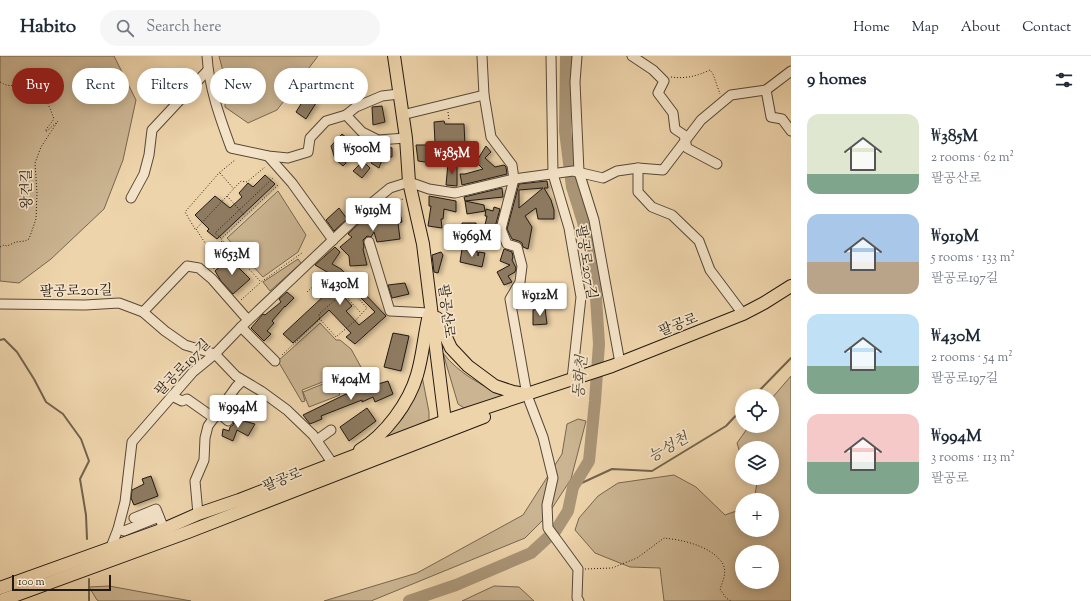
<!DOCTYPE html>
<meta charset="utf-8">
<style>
body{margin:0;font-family:"Sorts Mill Goudy","Noto Serif KR",serif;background:#f6f6f7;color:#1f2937;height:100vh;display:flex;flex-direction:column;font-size:15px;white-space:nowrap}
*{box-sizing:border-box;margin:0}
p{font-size:13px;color:#747a83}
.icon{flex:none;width:22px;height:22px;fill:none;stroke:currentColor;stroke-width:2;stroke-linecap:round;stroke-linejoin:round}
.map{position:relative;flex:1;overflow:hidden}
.panel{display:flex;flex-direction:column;background:#fff;width:300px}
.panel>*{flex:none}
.hud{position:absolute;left:12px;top:12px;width:380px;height:36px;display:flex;gap:8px}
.tools{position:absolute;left:735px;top:333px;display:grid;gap:8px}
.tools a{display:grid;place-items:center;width:44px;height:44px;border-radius:50%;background:#fff;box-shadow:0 2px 10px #0003;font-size:20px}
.scale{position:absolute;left:12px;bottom:10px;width:99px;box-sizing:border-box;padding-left:4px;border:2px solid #231910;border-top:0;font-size:11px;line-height:14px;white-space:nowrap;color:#231910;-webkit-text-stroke:3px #f4e3c8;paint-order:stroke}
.price{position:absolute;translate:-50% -34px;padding:0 9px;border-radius:4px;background:#fff;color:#222;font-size:13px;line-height:26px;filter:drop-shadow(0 1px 2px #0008)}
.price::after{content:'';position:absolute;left:50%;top:24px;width:12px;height:9px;margin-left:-6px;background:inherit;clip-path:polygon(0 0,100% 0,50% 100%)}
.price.active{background:#8f2418;color:#fff}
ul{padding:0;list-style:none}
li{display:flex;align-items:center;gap:12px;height:100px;padding:0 16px}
li span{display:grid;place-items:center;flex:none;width:112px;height:80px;border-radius:12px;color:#555}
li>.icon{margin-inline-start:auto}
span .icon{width:48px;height:48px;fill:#fffc;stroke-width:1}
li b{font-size:17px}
h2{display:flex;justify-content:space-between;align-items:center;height:48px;padding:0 16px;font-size:17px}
.pill{padding:0 14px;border-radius:18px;background:#fff;box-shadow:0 2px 10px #0003;font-size:14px;line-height:36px}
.pill.active{background:#8f2418;color:#fff}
header{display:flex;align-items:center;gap:24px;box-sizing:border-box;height:56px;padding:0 20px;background:#fff;border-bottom:1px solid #e0e1e3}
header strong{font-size:19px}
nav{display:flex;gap:22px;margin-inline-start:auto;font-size:14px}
.search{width:280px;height:36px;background:#f6f6f7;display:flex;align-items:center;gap:10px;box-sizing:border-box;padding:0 14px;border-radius:22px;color:#747a83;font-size:15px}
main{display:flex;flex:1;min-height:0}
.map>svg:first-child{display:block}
.green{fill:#cbb491;stroke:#776650;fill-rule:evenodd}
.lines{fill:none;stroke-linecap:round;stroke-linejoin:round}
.stream{stroke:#73634d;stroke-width:2}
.river{stroke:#a99476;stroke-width:12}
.building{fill:#8d7a61;stroke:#231910;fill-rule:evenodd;filter:url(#shadow)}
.minor-casing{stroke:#564837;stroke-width:11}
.major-casing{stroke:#231910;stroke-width:14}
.path{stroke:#231910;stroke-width:1;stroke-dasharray:1 2;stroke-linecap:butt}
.minor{stroke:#f4e3c8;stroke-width:9}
.major{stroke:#eed4ab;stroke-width:12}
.labels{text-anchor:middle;stroke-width:3.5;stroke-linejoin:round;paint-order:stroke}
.street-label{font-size:14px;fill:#231910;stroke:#f4e3c8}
.water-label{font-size:15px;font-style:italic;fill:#594a39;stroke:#f4e3c8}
</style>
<header>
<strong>Habito</strong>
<div class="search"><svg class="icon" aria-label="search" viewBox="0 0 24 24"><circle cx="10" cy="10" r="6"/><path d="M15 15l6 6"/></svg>Search here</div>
<nav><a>Home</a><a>Map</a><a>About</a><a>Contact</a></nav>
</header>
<main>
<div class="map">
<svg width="791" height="545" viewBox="0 0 791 545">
<defs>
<filter id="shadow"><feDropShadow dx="3" dy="1.5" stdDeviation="2" flood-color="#0004"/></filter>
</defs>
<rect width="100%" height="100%" fill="#eed4ab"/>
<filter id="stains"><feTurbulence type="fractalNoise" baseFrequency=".005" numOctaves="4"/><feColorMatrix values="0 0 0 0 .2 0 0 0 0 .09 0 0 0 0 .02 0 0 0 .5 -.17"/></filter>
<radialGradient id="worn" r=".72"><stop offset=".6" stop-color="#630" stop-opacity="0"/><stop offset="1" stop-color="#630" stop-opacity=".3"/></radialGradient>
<g class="green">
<path d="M0,0H114L136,44L123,104L104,153L51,203L19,227L0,225Z"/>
<path d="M219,0H318L277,54L248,67L225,51V23Z"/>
<path d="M278,135L306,179L298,196L263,221L227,182Z"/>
<path d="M298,203L301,207L270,235L263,226Z"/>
<path d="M320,267L336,284H340L351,293L367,322L340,335L333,322L302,334L305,345L302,346L278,305Z"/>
<path d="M443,297C459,318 482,329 505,341L464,352L458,348Z"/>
<path d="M422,320L429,356V364L380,386L403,362L412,331Z"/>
<path d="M791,320V545H664L660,512L630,511L595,497L575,474L579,462L598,440L618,427L674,419L696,431L725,459L742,453V474H772V444H754L757,427L754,422H772V392H742V404L737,387L749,370H772V342ZM742,496H772V526H742Z"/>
<path d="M333,324L340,339L309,351L303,336Z"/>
<path d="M578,363L586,365L571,423L547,460L525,482L371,545H324L417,517L523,459L562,398L567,368Z"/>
<path d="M109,530L191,545H99L97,544L89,531Z"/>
<path d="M494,530L519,531L534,545H462Z"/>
</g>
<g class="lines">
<g class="stream">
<path d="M0,284L4,283L17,296L34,323L46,346L63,358L81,383L89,405L80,423L86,459L87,483"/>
<path d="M754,340L791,302"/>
<path d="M573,431L612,413L652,415L726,370L742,353"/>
<path d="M89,523V545"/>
</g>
<path class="river" d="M409,545L456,529L531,497L556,474L568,455L573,431L589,405L595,345L599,288L594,211L583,166L572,131L565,75L566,0"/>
</g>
<g class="building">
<path d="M306,40L316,47L306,63L296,56Z"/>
<path d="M382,50L385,66L373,69L372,51Z"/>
<path d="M444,65L445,68H464L465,90L435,87L434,66Z"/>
<path d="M342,78L348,83L339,92L346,107L343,110L335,103L331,90Z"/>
<path d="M416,89H436L432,107L418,105Z"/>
<path d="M379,90H384L392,92V101H383L379,112L371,107Z"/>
<path d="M486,90L491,96L485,102L495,111L504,109L506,111L507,118L462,129L460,118H465L483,113L476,106Z"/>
<path d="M363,105L370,112L362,122L353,115Z"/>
<path d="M448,107L457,108V130L446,129Z"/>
<path d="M265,119L275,128L217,183L207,175L209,173L195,159L215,140L230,152L242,141L239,137L248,127L253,131Z"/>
<path d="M547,125L548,132H544L551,144L554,154V163H538L536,152L525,160L532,171L528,193L523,191L522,187L519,185L512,183L507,173L519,128ZM543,132L519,152V134Z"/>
<path d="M502,132L503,141L465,145L464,141Z"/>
<path d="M429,140L456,145V156L444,153L443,163H441L442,172L428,170L431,150H429Z"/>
<path d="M465,145L484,149L485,155L467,158Z"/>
<path d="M398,148L402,166L398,167L400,183L377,186L374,176L371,181L367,180L363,184L364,191L363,193L367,209L350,210L349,200L340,191L352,181L348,178L375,152Z"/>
<path d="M494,151L500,153L495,171L485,169L487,160H485L486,153L493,155Z"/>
<path d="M339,152L347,163L334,175L326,164Z"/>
<path d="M462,167H476L478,186H447L449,171L462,173Z"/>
<path d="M335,191L340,196L332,208L341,213L386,260L355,288L346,281L351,277L329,254L293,287L283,278L341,224L315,209ZM352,233L375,256L359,269L346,255L352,250L344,241Z"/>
<path d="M462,193L478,196V200L479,196L485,197L482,211L460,206Z"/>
<path d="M504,193L512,196L513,201L512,204L516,212L515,216L508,220L512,226L504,229L497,216L510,209L500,205Z"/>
<path d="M441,196L443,199L438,217L434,216L432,199Z"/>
<path d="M229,202L250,223L233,238L221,225L215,215Z"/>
<path d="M405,227L409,238L392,242L388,229Z"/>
<path d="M287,236L294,242L285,251V250L272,265L274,267L267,275L271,278L264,285L251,272L263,258L265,259L281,246L279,243Z"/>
<path d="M545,252L547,268L533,269V254Z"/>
<path d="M393,277L409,280L401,315L384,311Z"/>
<path d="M388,325L393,338L375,346L373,341L362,346V344L321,360L322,363L310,368L303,359L344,339L356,335V336L368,331Z"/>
<path d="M367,352L376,365L349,385L340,371Z"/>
<path d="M233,362L255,368L248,380L237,374L233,385L222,380L223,373L229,375L230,371L233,369L234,366Z"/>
<path d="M151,420L158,440L134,449L131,442L132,434L144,428L142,423Z"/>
</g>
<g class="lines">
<g class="minor-casing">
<g id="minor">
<path d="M207,0C209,32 220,62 231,92L268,100L288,102L308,96L310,82L326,65L346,59L356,51L382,40L399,38"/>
<path d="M482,0L484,39L491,81L512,109L514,123L501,173L507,188L517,191L522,210L520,226L510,243L527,339L543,381L553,422L547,449L548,472L578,513L577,542L579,545"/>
<path d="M551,0L553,118L569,172L581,241L572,323"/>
<path d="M577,0L575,26L579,116L594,164L620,307"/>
<path d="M632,0L653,14L664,25L658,37L673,57L675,73L684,79L687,92L717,108"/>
<path d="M766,34L771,61L782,63L791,75"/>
<path d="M346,59L362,76L378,84L406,82"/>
<path d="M402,59L484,39"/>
<path d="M268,100L292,127L333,184"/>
<path d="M638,112V136L652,151L672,159L699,185L710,214L743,258"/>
<path d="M131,142L144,118L149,99L152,74L208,14"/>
<path d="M369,186L390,255L429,257"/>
<path d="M0,248L85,249L119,247L143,256L165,275L185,289L215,298L236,320L261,335L287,354L313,379L333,408"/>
<path d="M143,256L187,210L199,212L212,223L248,264"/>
<path d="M241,271L275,305"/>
<path d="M172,340L182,345L187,343L214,362"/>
<path d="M219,357L228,365"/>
<path d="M317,384L331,374"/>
<path d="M198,458L195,425L204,404L205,382L208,370L236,331L242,325"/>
<path d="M134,462L156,453L164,473"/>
<path d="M118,473L124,475L159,461"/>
<path d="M113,496L111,491L118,473L125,446L132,386L193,316L215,298L241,271L373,146L390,132L409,126L429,133L455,137L514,123L573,115L603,122L617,115L638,112L663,114L701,64L731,39L766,34L791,15"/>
</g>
</g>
<g class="major-casing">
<g id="major">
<path d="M394,0L406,82L409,126L423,188L445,365L447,373"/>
<path d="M437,262L451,292L468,310L495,330L513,336L525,338"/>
<path d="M360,394C385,379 409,347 417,319C423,299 424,279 429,259"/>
<path d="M0,532L164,473L198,458L239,444L445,365L612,310L743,258L764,247L791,230"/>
<path d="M0,545L188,476L484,361"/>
</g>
</g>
<g class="path">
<path d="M671,21C686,23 697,20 710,14L713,18L720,38"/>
<path d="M0,26C10,32 11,28 20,30C23,30 26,33 29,34C46,40 48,47 54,63L45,75H47L58,65L41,91L35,107L37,137L36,163L29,183L25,185L16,186L7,190L4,189L0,191"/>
<path d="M448,56L449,64"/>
<path d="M220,117L234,133"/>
<path d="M278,129L221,183L261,226L302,197"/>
<path d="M227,140L245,160"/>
<path d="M387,146L404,143"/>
<path d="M195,173L185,156L219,117L235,104"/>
<path d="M221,182L215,177L273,122"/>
<path d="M222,185L211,196L196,173L241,125L247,126L265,111"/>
<path d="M211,197L214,213L217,216"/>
<path d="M307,236L328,217C336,221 345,224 349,232"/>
<path d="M354,238L348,243L361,257"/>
<path d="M241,244L260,227"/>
<path d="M282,299L320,263L336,281L355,265L367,252L349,232L319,258L320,263"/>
<path d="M585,513L612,512L637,502L664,482C683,484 712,490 723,508C727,516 723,525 720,533L726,542L731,545"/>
</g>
<use href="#minor" class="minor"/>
<use href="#major" class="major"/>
</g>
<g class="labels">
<g class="street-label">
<text transform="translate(26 133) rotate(-90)" y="5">왕건길</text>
<text transform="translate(587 206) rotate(81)" y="5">팔공로207길</text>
<text transform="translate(76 234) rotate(-1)" y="5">팔공로201길</text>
<text transform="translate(447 255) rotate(83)" y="5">팔공산로</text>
<text transform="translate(678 268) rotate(-21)" y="5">팔공로</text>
<text transform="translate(182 311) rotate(-46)" y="5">팔공로197길</text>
<text transform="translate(282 423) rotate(-22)" y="5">팔공로</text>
</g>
<g class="water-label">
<text transform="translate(580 321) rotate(-85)" y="5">동화천</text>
<text transform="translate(668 391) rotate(-29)" y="5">능성천</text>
</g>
</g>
<rect width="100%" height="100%" filter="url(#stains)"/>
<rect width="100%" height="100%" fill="url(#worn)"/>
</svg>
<div class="tools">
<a><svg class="icon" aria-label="locate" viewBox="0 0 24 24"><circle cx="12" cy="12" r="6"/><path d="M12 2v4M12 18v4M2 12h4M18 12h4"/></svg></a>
<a><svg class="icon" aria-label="layers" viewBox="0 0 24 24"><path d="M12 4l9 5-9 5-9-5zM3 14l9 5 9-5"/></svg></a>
<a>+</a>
<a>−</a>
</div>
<div class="scale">100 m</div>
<b class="price" style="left:362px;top:114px">₩500M</b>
<b class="price active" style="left:452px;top:119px">₩385M</b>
<b class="price" style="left:373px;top:176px">₩919M</b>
<b class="price" style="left:472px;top:202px">₩969M</b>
<b class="price" style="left:232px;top:220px">₩653M</b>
<b class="price" style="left:340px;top:250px">₩430M</b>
<b class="price" style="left:540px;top:261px">₩912M</b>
<b class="price" style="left:351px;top:345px">₩404M</b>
<b class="price" style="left:238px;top:373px">₩994M</b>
<div class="hud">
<a class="pill active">Buy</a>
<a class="pill">Rent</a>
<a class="pill">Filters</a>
<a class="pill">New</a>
<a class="pill">Apartment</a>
</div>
</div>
<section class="panel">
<h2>9 homes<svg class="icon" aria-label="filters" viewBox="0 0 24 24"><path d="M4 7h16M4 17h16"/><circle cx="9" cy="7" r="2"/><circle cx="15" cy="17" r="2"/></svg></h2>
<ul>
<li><span style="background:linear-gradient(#dfe7d0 75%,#7fa58c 0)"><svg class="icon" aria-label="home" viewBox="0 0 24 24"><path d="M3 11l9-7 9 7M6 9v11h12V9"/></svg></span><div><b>₩385M</b><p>2 rooms · 62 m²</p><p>팔공산로</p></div></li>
<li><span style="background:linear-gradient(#a9c7e8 60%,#b9a48a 0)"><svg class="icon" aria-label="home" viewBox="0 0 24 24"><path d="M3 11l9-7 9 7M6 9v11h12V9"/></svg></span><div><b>₩919M</b><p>5 rooms · 133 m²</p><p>팔공로197길</p></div></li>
<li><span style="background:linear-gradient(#bfe0f5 65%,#7fa58c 0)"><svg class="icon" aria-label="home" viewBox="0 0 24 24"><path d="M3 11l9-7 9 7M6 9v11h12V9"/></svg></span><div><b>₩430M</b><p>2 rooms · 54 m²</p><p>팔공로197길</p></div></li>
<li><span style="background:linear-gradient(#f6c9c9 60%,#7fa58c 0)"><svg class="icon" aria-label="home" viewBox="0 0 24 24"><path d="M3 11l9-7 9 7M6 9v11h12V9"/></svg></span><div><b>₩994M</b><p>3 rooms · 113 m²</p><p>팔공로</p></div></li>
</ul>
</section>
</main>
